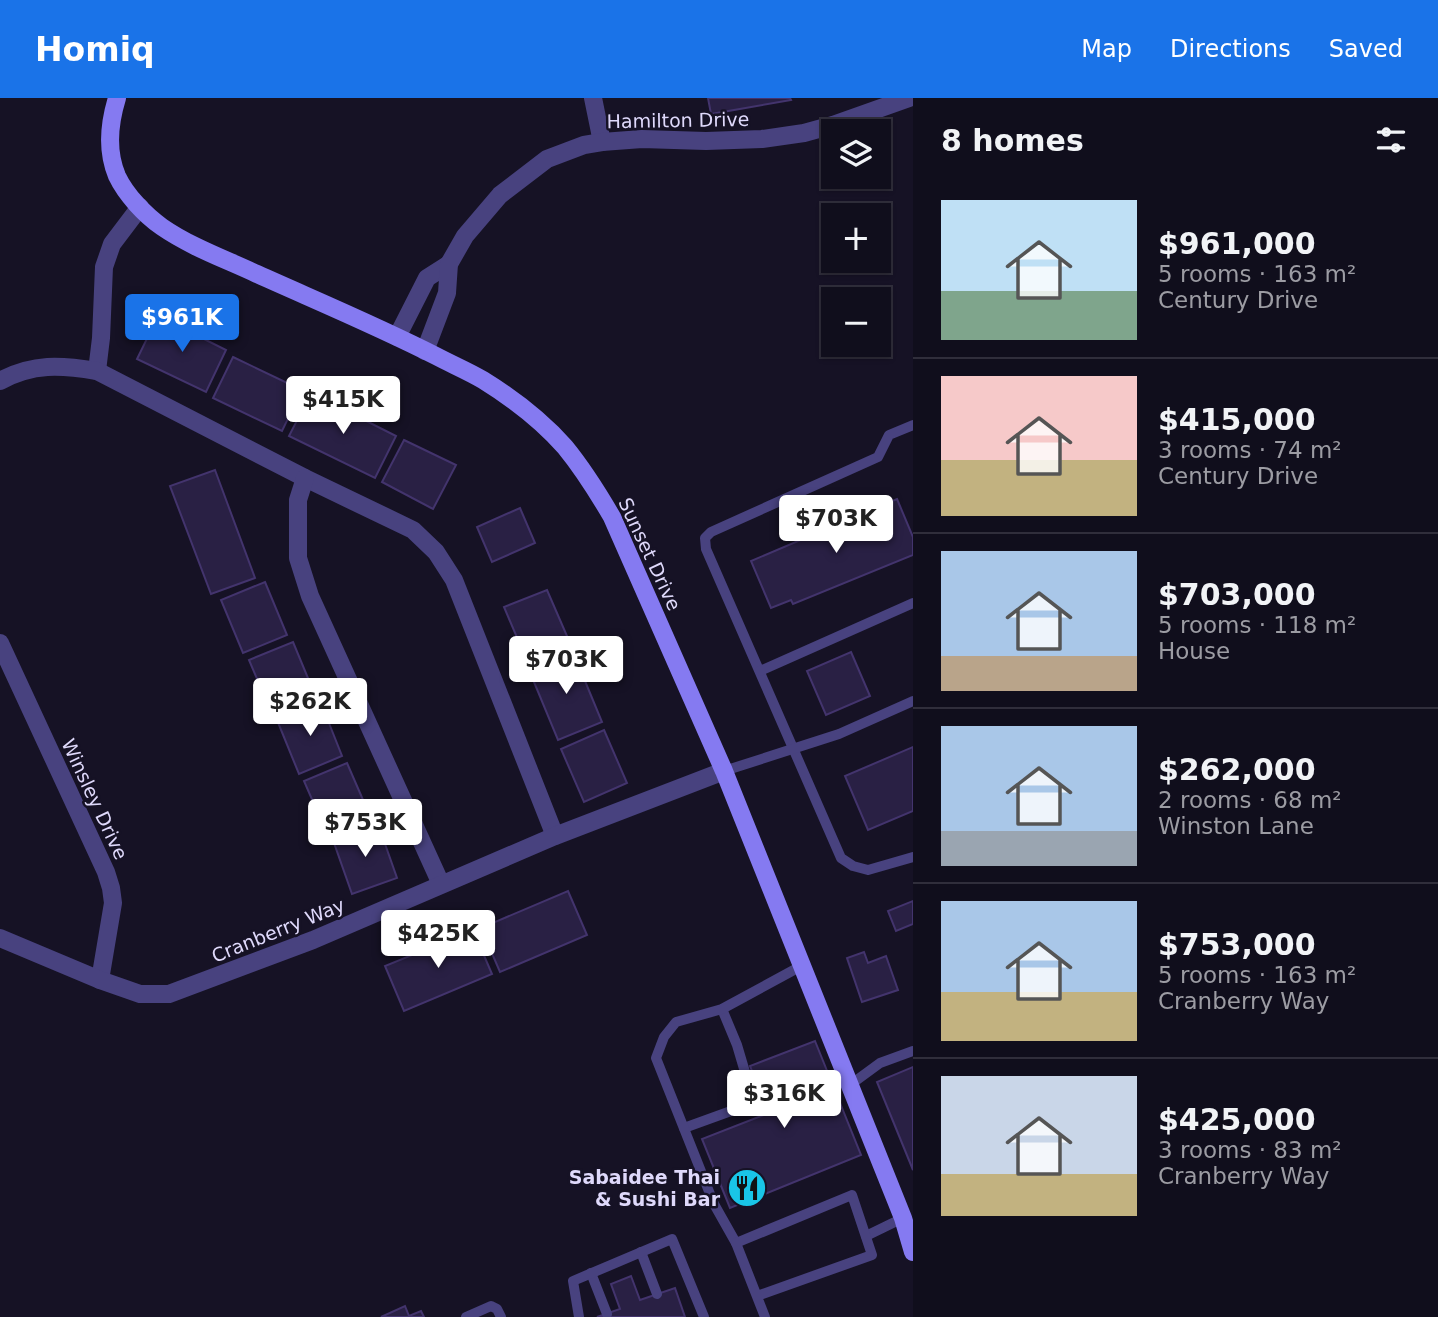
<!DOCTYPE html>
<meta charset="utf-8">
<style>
body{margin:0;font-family:"DejaVu Sans",sans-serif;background:#1e1c29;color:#f1f3f6;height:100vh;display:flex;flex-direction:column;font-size:26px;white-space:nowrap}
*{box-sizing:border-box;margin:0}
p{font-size:23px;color:#9c9ca3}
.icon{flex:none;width:38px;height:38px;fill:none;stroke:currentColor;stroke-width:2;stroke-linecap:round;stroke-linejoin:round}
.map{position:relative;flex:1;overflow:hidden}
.details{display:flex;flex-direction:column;background:#100e1c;width:525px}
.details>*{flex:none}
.tools{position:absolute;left:821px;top:21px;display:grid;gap:14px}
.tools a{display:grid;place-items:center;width:70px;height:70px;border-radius:0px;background:#100e1c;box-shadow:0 2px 5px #0004,0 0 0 2px #302e3b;font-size:35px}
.price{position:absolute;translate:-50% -60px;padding:0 16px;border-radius:7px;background:#fff;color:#222;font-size:23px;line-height:46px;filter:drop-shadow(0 2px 4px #0008)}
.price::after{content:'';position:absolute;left:50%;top:42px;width:21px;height:16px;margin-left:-10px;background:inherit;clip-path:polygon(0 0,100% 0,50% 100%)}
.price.current{background:#1a73e8;color:#fff}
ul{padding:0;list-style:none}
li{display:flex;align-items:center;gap:21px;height:175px;padding:0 28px}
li+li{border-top:2px solid #302e3b}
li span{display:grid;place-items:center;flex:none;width:196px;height:140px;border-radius:0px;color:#555}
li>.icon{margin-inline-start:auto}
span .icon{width:84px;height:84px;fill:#fffc;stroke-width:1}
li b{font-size:30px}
h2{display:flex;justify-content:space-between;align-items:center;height:84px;padding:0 28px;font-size:30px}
header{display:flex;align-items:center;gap:42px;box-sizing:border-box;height:98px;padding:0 35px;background:#1a73e8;color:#fff}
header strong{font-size:33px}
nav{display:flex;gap:38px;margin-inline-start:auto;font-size:24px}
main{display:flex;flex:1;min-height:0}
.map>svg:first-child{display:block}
.building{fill:#292044;stroke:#43346d;stroke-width:2}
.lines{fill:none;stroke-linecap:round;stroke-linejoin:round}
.lane{stroke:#48427f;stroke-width:10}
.street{stroke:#48427f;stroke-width:18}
.secondary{stroke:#857af1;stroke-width:18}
.labels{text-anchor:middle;stroke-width:5;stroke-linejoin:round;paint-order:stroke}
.street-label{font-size:19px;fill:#dfd9fb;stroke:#161225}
.poi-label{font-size:19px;font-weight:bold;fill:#dfd9fb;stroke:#161225;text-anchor:end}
</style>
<header>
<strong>Homiq</strong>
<nav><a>Map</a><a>Directions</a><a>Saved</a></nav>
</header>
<main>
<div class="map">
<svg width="913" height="1219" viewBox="0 0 913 1219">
<rect width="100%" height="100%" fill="#161225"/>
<g class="building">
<path d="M708,0H790L791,2L711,16Z"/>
<path d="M158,218L226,252L206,294L137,261Z"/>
<path d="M233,259L302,292L282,333L213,300Z"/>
<path d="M311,295L396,338L375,380L289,338Z"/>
<path d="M404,342L456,367L433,411L382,384Z"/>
<path d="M215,372L255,480L211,496L170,388Z"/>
<path d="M897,401L913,439V457L793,506L791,502L771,510L751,463Z"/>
<path d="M520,410L535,445L492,464L477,429Z"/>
<path d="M265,484L287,537L243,555L221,502Z"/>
<path d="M547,492L570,545L527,563L504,509Z"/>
<path d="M293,544L315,597L272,616L249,562Z"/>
<path d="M573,554L602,624L558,642L529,572Z"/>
<path d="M851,554L870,598L826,617L807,573Z"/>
<path d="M321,605L342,658L299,676L277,622Z"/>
<path d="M604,632L627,685L584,704L561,651Z"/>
<path d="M913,649V713L868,732L845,678Z"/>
<path d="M347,665L370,718L327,736L304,683Z"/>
<path d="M378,726L397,780L352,796L333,742Z"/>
<path d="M568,793L587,837L500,874L481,830Z"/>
<path d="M913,803V826L896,833L888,813Z"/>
<path d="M473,832L492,876L404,913L385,868Z"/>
<path d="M864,854L868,865L886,858L898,892L862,904L847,860Z"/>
<path d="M815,943L861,1057L730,1110L702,1041L769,1015L750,968Z"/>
<path d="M913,969V1072L877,984Z"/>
<path d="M631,1178L640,1202L675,1190L685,1219H597L620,1211L611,1186Z"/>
<path d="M405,1208L409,1218L421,1213L424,1219H381Z"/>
</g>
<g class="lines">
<g class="lane">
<path d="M913,327L889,337L878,359L711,434L705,440L706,451L841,760L853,768L868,772L913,759"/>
<path d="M760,573L913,505"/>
<path d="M724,673L839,636L913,603"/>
<path d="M850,987L880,965L913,953"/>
<path d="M684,1030L742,1009L750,991L737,947L722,911"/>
<path d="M866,1138L903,1120"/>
<path d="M736,1145L714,1106L656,960L664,939L676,924L722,911L803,867"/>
<path d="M641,1154L657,1196"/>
<path d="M591,1175L607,1216"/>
<path d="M757,1198L872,1157L852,1097L736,1145L765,1219"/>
<path d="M466,1219L491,1208L497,1211L501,1219"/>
<path d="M579,1219L573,1183L672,1141L704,1219"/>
</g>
<g class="street">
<path d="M593,0L602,44"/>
<path d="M397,239L427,180L449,166"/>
<path d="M425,253L447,195L449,166L465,138L500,97L547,61L584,47L602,44L642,41L706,43L762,41L804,35L833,27L909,0"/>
<path d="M97,273L101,240L104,169L112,146L140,109"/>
<path d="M0,283C33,265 61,267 97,273L305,380L413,432L436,454L454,482L555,738"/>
<path d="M305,380L298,402V460L310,498L441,786"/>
<path d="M0,545L106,774L111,790L113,805L100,882"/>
<path d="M0,840L100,882L140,896H169L313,842L555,738L724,673"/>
</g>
<path class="secondary" d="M117,0C109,26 106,52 117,78C126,97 145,117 162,129C191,149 225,161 257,176C317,203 377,228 436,258C451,266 468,273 483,282C512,300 542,323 565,349C583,371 598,395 612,419L724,673L903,1120L913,1154"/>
</g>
<defs>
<g id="restaurant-disc" transform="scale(2.0125)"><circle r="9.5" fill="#19c5e7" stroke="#161225"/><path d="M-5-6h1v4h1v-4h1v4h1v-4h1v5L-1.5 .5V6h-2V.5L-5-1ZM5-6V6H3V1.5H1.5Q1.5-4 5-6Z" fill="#111"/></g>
</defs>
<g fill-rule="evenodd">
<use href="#restaurant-disc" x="747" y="1090"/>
</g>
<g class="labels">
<g class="street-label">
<text transform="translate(678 22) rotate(-1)" y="7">Hamilton Drive</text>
<text transform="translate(650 456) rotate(65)" y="7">Sunset Drive</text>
<text transform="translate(95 701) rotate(65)" y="7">Winsley Drive</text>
<text transform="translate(278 832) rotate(-22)" y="7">Cranberry Way</text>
</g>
<g class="poi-label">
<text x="720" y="1086">Sabaidee Thai<tspan x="720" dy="22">&amp; Sushi Bar</tspan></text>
</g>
</g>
</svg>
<div class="tools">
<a><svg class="icon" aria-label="layers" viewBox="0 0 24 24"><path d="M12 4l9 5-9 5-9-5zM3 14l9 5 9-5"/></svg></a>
<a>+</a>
<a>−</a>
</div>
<b class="price current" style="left:182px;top:256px">$961K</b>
<b class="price" style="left:343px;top:338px">$415K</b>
<b class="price" style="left:836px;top:457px">$703K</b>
<b class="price" style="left:566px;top:598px">$703K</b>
<b class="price" style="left:310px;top:640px">$262K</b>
<b class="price" style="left:365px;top:761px">$753K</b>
<b class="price" style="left:438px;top:872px">$425K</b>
<b class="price" style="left:784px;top:1032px">$316K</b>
</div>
<section class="details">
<h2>8 homes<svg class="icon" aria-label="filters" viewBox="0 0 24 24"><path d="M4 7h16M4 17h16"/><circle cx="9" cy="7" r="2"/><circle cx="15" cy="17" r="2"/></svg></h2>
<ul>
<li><span style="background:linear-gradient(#bfe0f5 65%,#7fa58c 0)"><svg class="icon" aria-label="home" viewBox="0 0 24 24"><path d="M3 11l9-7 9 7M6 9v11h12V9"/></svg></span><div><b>$961,000</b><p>5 rooms · 163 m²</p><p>Century Drive</p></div></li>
<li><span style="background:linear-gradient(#f6c9c9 60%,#c2b280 0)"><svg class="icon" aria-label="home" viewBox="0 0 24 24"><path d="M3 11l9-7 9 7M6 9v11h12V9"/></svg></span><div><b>$415,000</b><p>3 rooms · 74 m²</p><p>Century Drive</p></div></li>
<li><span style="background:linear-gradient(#a9c7e8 75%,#b9a48a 0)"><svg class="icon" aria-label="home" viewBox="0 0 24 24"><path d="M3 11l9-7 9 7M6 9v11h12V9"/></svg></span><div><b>$703,000</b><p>5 rooms · 118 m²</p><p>House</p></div></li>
<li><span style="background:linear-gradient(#a9c7e8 75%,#9aa5b1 0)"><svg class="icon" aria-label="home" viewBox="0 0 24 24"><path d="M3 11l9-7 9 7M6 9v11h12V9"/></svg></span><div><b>$262,000</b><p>2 rooms · 68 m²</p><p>Winston Lane</p></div></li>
<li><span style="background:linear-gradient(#a9c7e8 65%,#c2b280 0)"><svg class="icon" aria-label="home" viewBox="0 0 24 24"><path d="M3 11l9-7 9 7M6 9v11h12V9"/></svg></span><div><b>$753,000</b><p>5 rooms · 163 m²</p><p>Cranberry Way</p></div></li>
<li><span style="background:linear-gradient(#c9d6e8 70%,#c2b280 0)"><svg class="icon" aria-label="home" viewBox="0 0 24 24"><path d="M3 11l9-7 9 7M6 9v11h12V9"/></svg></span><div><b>$425,000</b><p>3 rooms · 83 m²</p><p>Cranberry Way</p></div></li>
</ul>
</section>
</main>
